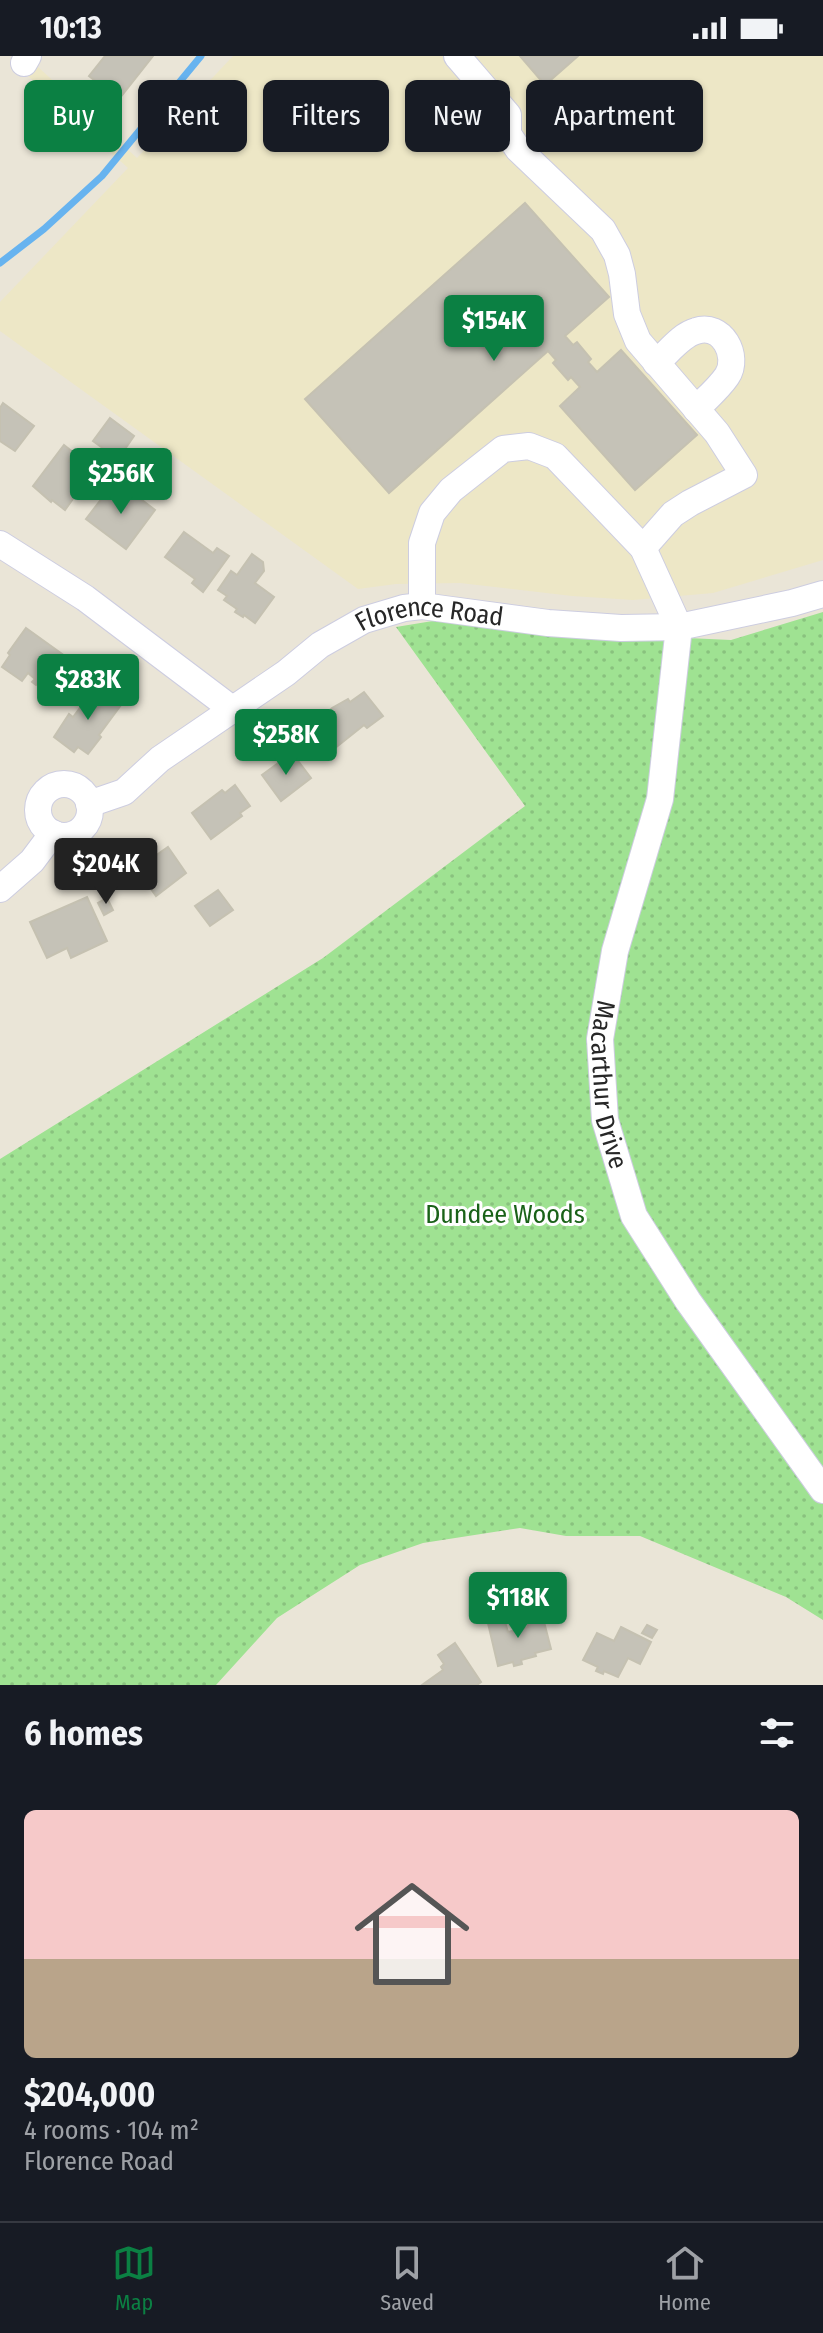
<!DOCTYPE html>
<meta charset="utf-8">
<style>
body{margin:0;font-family:"Fira Sans Condensed",sans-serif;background:#20242c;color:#f1f3f6;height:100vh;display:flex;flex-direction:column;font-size:30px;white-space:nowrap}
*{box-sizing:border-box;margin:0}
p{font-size:26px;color:#9ea1a6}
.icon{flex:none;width:44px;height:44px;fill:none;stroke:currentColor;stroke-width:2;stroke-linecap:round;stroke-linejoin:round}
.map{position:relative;height:1629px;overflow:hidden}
.sheet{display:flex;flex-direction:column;background:#171b24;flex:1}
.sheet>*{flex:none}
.guide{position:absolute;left:24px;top:24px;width:776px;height:72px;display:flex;gap:16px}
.price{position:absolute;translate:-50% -68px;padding:0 18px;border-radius:8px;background:#0b8043;color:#fff;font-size:26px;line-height:52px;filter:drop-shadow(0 2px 4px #0008)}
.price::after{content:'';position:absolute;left:50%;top:48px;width:24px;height:18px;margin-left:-12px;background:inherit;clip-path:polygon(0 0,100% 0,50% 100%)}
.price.current{background:#222;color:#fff}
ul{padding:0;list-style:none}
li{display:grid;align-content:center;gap:16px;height:424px;padding:0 24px}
li span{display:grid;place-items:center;height:248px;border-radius:12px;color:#555}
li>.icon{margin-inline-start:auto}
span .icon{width:144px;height:144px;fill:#fffc;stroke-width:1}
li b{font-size:34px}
h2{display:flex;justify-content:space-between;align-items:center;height:96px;padding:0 24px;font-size:34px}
.pill{padding:0 28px;border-radius:12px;background:#171b24;box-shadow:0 2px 6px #0004;font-size:28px;line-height:72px}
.pill.current{background:#0b8043;color:#fff}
.status{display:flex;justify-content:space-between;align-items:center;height:56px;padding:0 40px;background:#171b24;direction:ltr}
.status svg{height:22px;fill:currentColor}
.menu{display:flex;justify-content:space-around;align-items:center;height:112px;border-top:2px solid #363941;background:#171b24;font-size:22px;color:#9ea1a6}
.menu a{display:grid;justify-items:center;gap:4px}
.menu .current{color:#0b8043}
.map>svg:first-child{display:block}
.education{fill:#ede7c6}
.park{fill:url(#park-dots)}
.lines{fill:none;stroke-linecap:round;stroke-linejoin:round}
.stream{stroke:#67b3ef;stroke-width:7}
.building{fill:#c5c2b7;stroke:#c5c1b1;stroke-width:2}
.minor-casing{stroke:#cdcde0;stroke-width:28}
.minor{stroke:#fff;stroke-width:26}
.labels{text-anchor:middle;stroke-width:6;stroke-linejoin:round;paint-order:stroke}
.street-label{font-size:26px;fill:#272727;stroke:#fff}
.park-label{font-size:26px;fill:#1a6218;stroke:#fff}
</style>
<div class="status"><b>10:13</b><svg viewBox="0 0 49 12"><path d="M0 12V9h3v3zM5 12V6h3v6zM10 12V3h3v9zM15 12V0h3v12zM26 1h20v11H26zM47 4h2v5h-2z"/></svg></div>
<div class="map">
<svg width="823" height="1629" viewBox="0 0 823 1629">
<defs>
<pattern id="park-dots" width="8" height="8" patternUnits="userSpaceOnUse" patternTransform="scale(2)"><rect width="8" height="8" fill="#9fe292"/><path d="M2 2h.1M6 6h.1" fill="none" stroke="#89c27e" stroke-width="1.8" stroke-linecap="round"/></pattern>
</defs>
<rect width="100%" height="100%" fill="#eae5d7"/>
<path class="education" d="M233,0H823V504L713,537L633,544L572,540L460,527L396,528L358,533L0,275V246L128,112L28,20L37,10L137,102Z"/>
<path class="park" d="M823,556V1564L786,1541L640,1480H566L520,1472L423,1487L360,1509L277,1562L216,1629H0V1103L323,902L525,750L396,571L451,562L622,579L731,584Z"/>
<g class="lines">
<path class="stream" d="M0,207L44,173L102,120L201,0"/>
</g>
<g class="building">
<path d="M105,0H153L119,43L89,20Z"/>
<path d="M520,0H578L545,29Z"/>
<path d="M525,147L609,241L565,280L573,289L577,286L591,303L588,306L597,316L621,294L697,379L635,434L560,350L580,331L571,321L568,324L553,307L556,304L548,295L389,437L305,343Z"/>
<path d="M3,347L34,370L15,395L0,385V352Z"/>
<path d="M110,362L134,380L118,403L93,385Z"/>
<path d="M64,389L74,397L69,405L90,419L65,454L52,444L51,446L33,430Z"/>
<path d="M125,431L155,454L126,493L86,463L109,433L118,439Z"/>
<path d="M184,476L213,497L217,492L229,500L203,536L192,527L195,523L165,501Z"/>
<path d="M252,498L263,506L264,515L255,527L274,541L255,567L244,559L243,561L235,556L237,553L224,544L227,540L218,534L231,515L237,519Z"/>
<path d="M26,572L69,603L47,631L39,626L36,629L32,626L35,623L28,617L22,625L2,611L10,599L8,597Z"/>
<path d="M96,631L121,649L99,679L101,681L88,698L78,691L74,696L54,681L69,658L73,661Z"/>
<path d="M364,636L383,660L367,672L364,669L330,696L311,670L332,652L348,643L350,646Z"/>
<path d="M292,697L311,722L281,745L262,719Z"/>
<path d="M235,729L250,750L240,757L242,760L211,783L192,757L222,734L225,737Z"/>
<path d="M168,791L186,817L156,840L137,813Z"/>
<path d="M218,834L233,854L210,870L195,850Z"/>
<path d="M87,841L107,885L71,902L67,892L47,902L30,866Z"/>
<path d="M107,842L113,854L104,859L98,847Z"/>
<path d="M542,1558L551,1593L535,1597L536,1600L521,1604L522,1608L514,1610L513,1606L498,1610L487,1563L503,1559L508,1576L528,1571L526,1562Z"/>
<path d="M647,1569L657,1574L652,1582L642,1577Z"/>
<path d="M621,1571L651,1586L640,1608L628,1602L618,1621L604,1615L603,1618L596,1615L598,1611L583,1604L597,1577L614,1585Z"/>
<path d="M455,1587L481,1626L477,1629H422L443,1614L441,1611L444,1608L438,1599Z"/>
</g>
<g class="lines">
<g class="minor-casing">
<g id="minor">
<path d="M457,0L508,59V78L518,93L603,174L617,199L622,218L627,258L638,285L717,377L744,419L690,447L673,458L643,492"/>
<path d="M24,7L28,0"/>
<path d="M656,307C668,297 681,279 696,275C722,266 740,300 727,320C719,332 706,343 696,353"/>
<path d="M0,488L85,542L232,653"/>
<path id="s1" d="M422,550V487L432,457L451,434L503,393L529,390L555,400L643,492L679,571L660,743L615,895L600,983L605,1064L634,1160L688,1245L823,1434"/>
<circle cx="64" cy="754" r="26"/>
<path id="s2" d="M89,748L124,736L160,703L286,617L320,589L364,564L404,552L422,550L548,567L621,572L679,571L792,547L823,538"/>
<path d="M0,833L32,805L53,777"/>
</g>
</g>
<use href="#minor" class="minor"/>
</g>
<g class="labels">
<g class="street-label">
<text dy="9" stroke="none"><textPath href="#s2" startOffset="400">Florence Road</textPath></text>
<text dy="9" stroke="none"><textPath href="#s1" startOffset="926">Macarthur Drive</textPath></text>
</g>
<g class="park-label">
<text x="505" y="1167">Dundee Woods</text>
</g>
</g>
</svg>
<b class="price" style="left:494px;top:307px">$154K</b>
<b class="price" style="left:121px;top:460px">$256K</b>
<b class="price" style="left:88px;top:666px">$283K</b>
<b class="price" style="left:286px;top:721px">$258K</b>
<b class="price current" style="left:106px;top:850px">$204K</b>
<b class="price" style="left:518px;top:1584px">$118K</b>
<div class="guide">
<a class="pill current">Buy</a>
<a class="pill">Rent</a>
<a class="pill">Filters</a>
<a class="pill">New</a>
<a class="pill">Apartment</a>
</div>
</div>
<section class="sheet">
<h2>6 homes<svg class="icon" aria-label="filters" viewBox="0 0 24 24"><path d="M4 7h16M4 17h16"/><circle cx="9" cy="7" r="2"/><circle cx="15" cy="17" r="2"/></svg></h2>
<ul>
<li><span style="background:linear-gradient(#f6c9c9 60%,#b9a48a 0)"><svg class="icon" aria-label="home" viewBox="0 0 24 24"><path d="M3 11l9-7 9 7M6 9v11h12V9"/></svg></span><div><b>$204,000</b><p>4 rooms · 104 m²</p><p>Florence Road</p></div></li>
</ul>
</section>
<nav class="menu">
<a class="current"><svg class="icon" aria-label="map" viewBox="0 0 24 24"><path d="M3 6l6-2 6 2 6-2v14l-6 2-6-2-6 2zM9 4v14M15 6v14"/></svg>Map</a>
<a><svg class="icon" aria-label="saved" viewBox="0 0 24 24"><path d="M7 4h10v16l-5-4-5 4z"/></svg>Saved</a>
<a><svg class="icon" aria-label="home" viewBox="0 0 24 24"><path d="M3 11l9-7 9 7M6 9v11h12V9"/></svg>Home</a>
</nav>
